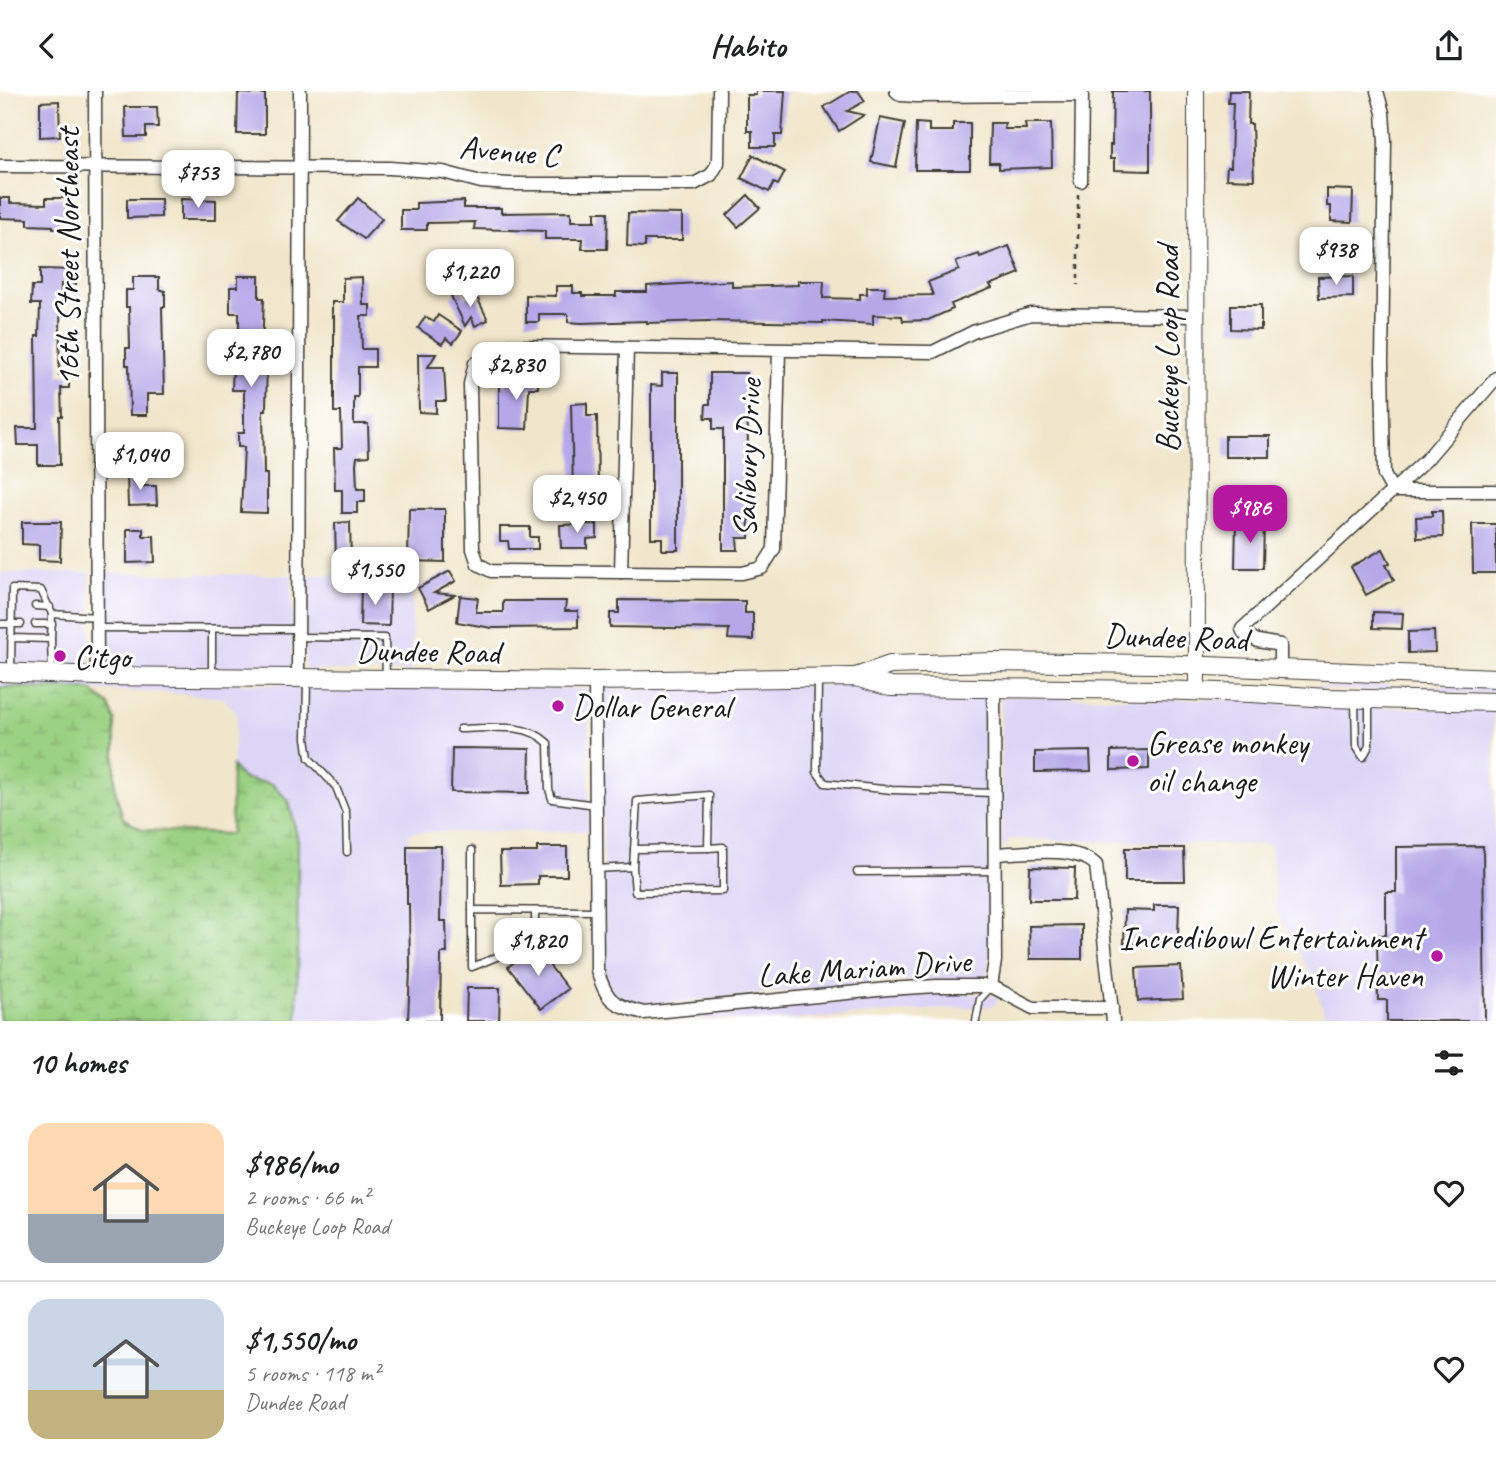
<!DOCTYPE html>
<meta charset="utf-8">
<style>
body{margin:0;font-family:Caveat,sans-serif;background:#f6f6f6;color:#202124;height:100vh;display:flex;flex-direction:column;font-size:26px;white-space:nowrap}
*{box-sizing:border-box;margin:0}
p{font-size:23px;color:#757577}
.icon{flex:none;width:38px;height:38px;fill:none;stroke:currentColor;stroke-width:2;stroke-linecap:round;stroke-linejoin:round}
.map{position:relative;height:930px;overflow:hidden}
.panel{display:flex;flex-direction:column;background:#fff;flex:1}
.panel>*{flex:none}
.price{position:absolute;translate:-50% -60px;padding:0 16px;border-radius:14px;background:#fff;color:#222;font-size:23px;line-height:46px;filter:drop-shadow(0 2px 4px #0008)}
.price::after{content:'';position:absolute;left:50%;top:42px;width:21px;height:16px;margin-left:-10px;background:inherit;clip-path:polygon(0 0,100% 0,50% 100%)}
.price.active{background:#b5179e;color:#fff}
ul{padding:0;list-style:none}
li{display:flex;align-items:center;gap:21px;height:175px;padding:0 28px}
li+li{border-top:2px solid #e0e0e0}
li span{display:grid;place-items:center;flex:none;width:196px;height:140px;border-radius:21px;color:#555}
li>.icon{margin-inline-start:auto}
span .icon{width:84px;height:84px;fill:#fffc;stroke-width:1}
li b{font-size:30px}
h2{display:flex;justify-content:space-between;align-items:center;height:84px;padding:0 28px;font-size:30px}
header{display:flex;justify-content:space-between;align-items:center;height:91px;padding:0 28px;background:#fff;font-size:32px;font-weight:600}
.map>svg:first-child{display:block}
.built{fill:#ddd5f6}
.wetland{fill:url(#wetland-marsh);stroke:#5c7650;stroke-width:2}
.building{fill:#b6a8e8}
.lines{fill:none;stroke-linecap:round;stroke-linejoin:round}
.service-casing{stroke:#3c3a36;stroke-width:9}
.minor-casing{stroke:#3c3a36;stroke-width:15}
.tertiary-casing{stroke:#3c3a36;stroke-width:18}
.secondary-casing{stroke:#3c3a36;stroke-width:20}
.path{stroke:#3c3a36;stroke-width:2.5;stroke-dasharray:5 5;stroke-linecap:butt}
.service{stroke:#fff;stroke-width:6}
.minor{stroke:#fff;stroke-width:12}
.tertiary{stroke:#fff;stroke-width:16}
.secondary{stroke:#fff;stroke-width:18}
.poi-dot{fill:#b5179e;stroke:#fff;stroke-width:2.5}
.labels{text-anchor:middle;stroke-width:6;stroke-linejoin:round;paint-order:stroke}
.street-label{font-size:33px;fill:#1c1c1c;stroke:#fff}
.poi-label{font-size:33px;fill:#1c1c1c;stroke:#fff;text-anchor:start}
</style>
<header><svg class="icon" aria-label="back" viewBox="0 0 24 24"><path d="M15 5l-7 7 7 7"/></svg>Habito<svg class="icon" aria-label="share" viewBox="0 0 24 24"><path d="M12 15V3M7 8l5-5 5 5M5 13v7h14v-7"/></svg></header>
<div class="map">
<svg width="1496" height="930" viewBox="0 0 1496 930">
<defs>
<pattern id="wetland-marsh" width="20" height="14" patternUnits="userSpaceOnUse" patternTransform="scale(1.75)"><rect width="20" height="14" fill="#9bd183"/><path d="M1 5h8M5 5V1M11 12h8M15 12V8" fill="none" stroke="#85b371"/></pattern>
</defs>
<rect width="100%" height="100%" fill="#fff"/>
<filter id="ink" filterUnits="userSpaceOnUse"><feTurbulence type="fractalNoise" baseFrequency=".0143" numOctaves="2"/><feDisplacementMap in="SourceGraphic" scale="14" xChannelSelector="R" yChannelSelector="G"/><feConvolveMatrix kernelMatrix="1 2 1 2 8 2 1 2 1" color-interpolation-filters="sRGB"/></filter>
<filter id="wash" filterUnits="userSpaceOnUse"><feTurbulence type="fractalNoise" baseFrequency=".00686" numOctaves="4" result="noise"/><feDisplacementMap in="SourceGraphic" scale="28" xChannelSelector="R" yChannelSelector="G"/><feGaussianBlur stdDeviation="1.57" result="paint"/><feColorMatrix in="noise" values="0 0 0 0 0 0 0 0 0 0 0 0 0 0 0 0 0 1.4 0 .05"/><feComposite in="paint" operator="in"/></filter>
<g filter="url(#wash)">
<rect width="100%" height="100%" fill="#f1e6cb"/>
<g class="built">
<path d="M0,482H90V577L0,573Z"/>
<path d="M104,482L292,484V579L104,577Z"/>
<path d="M305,484H412V581L305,579Z"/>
<path d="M0,589L588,598L589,740L409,741L406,930H297L296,856L272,693L244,688L232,676L237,622L223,607L172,602L0,596Z"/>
<path d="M851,594L987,605L989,869L985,888L887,890L645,914L624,908L610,897L604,877L602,598Z"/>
<path d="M1346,594L1496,595V603L1289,597Z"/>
<path d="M1001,605L1239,609L1327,615L1496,619L1493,626L1496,930H1327L1311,884L1276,819L1271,754L1008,748L1007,755L1002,756Z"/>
<path d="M937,903H990L1000,908L992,915L771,930L671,927L888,906Z"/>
</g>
<path class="wetland" d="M0,596L91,599L109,614L115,630V699L123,727L143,739L231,743L232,676L244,688L272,693L289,710L298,750L297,930H0Z"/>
<g id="blocks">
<g class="building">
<path d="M756,0H785L782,44H775V56H752V40H747V4H756Z"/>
<path d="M851,0H858L865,10L847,20L864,24L839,40L824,16Z"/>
<path d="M1113,0H1150V80L1114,79V68H1110V54H1112Z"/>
<path d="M1229,0H1249L1248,33H1252L1254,89L1226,88L1227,76H1231L1232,33L1233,12H1228Z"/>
<path d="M238,2L265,3V43H237Z"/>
<path d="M59,10L60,45L40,46V11Z"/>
<path d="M125,16H157L158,36H146V46H126Z"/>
<path d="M880,27L905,32L896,76L871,71Z"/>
<path d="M916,32L929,33V40H953V32H970V79H915Z"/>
<path d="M990,32H1005L1004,38H1026L1025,32H1051L1052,76L999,78V72H989Z"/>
<path d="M753,64L785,81L778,94L774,92L769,101L741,87Z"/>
<path d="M1327,98L1353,99L1352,131L1331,130V115H1327Z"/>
<path d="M748,104L760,117L738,136L727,124Z"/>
<path d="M0,107H10V112L46,113V107H69V138H53V135L28,134V128L0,127Z"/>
<path d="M358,107L382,128L364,148L338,130Z"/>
<path d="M127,108H161V126L127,127Z"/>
<path d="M181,108L216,109V129H181Z"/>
<path d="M464,110V117H501V122L571,121V130H595V121H608L607,158H582L583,148H545V140L474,138L475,131L427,132V139H401V119H416V112Z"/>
<path d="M628,122L682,123V149H645V156L627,155Z"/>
<path d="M1009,155L1020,182L990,194L992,197L951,213L953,218L928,229L903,230L902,225L873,224V233L823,230V232L707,230L647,232V230L581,232L568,231V223H539V231H526V204L556,205V195H573V202H582V205H616V201H647V195L732,190V196L770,195L798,194V190H824L823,207L860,208V203H867V196H885L884,205L933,204L928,191L959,179L956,171L979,163L980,166Z"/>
<path d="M40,178L76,179V193H61L59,284H69V297H61L62,325H59L60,374H38V354H18L17,337H37L36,245H39L40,213H31L32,195H40Z"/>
<path d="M238,185H259V207H264L262,261H267L266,320H263L264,383H267V422L241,421L244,356H238V342H244V299H232L234,251H239V222H230V196H238Z"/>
<path d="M1353,185V206L1319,207L1318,186Z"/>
<path d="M133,186H159V198L165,200V216H162L164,303H147V324H130L129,274H126V257H130L129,216H126V199H133Z"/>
<path d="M362,186L363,214H370V225H361L362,258H375V276H358V306H354V333H368L369,365L357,366L356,373L357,398H365V411H357V422H342V399H335L334,357H342L341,321H334V225L332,226V211H343V187Z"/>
<path d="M462,200L465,207L475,202L488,229L475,235L471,226L465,235L451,205Z"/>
<path d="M1231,214H1261V239L1231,238Z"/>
<path d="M438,224L462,240L453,252L446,247L442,253L418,237L425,226L434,231Z"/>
<path d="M418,263H436L428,276H444L446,310H436V322L419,321Z"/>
<path d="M662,282H678V459H662V447H651V294L662,295Z"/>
<path d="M710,282H747L749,447H737L738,459H723V338H713V327H705L706,313H710Z"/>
<path d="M538,285V297H529L527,338L499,337V294H507V286Z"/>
<path d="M587,312V325H597L598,398L573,399L571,313Z"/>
<rect x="1225" y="345" width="45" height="21"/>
<path d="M141,382L142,395H156L157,414L128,415L127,383Z"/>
<path d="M409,418H445V471L408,470Z"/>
<path d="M1432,420H1442L1443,446L1417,447L1416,426L1432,425Z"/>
<path d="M1236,430H1264L1263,477H1235Z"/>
<path d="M22,431H61L60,470L39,469V454L22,453Z"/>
<path d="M350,431L351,468L336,469L335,432Z"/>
<path d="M597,433V447L587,448V457H561L560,434Z"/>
<path d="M1472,433H1496V482H1473Z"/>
<path d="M500,436H530V446H538V458H509L508,450H500Z"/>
<path d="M127,438H143V445H154L155,471L127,472Z"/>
<path d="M1383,458L1390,472L1386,474L1394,489L1366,504L1351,476Z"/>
<path d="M450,480L456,490L434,502L455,504L429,518L418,497Z"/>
<path d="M361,496L390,497L389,535L360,534Z"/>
<path d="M460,505L478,507L476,521H503V510H566L565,520H578V536L492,537L457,531Z"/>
<path d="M619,509L745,510V522H753V549L728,548L729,538L610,536V522H619Z"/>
<path d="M1373,521L1403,522L1402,538L1373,537Z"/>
<path d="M1434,540L1435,561L1408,562V541Z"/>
<path d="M452,657L530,658L529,702L451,701Z"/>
<path d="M1149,659V678L1111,679V660Z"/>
<path d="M1090,660L1091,680L1035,681V661Z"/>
<path d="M407,755H441L440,830H446L447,862H441L440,930H408L410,878L409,813H407Z"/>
<path d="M1483,755L1485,930H1387V909H1378L1377,844H1386V801H1396V756Z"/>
<path d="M537,756H567V785H538V793L501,794L500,761H537Z"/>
<path d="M1125,757H1184L1185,790H1125Z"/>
<path d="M1030,776L1075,777L1074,809H1029Z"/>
<path d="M1154,814H1179L1178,846H1156V853L1124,852L1125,819L1154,820Z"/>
<path d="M1082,834V868H1030L1029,835Z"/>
<path d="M534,855L568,898L541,918L508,876Z"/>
<path d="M1181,875L1183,908L1138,910L1136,877Z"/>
<path d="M467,897H500L499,930H466Z"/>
</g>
</g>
</g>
<g filter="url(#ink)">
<use href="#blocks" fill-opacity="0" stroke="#3c3a36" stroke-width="2"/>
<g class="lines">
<g class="service-casing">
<g id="service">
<path d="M35,515L50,516"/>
<path d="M0,533H21"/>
<path d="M35,533H52"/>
<path d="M97,537L298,538"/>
<path d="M212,538V585"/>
<path d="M298,546L385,547L386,587"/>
<path d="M11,547L51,548L52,582"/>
<path d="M51,548L52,523"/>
<path d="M11,580L12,498L41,499L52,523L97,526"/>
<path d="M818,588L817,681L825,692L892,699L995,702"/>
<path d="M307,589L306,647L309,667L336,696L346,722L347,761"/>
<path d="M1355,610L1356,655L1363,666L1369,655V611"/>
<path d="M460,638C489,638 526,630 548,652L549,698L552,708L596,714"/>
<path d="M634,758L708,757"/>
<path d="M596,778L633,776L635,801L723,800V756L708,757L709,704L637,710L633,776"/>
<path d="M857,781L995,780"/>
<path d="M472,819V759"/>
<path d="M535,820V832L499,865L472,876V819L597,820"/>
<path d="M976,930L980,908L990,897"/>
</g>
</g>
<g class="minor-casing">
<g id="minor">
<path d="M95,0L97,585"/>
<path d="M896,0L901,4L916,5L1082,4"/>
<path d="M1377,0L1383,22L1385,50L1382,271L1384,384L1393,400H1496"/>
<path d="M0,75L390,77L443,81L481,91L509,93H694L711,84L718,72L719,0"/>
<path d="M1081,90L1082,0"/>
<path d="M779,259L774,458L762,477L742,482L491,480L478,473L473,458L470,293L475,272L509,255L933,261L975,240L1031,223L1197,225"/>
<path d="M621,481L627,257"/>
<path d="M1280,578V554L1258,550L1244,543L1242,538L1426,369L1496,287"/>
<path d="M298,587L300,0"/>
<path d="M595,590L597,879C607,911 612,913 644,922L888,898L937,895H991L1033,917H1112"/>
<path d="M995,763C1023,762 1075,754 1096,774L1113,930"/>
<path d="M991,895L995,870L994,597"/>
</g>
</g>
<g class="tertiary-casing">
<path id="tertiary" d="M1196,0L1197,601"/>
</g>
<g class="secondary-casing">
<g id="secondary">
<path d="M0,581L97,585L595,590L856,586L890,596L1157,599L1252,602L1327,607L1496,611"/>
<path d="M856,586L890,574L994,571L1158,573L1496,587"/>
</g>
</g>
<path class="path" d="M1078,103V194"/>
<use href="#service" class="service"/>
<use href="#minor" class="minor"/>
<use href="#tertiary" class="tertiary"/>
<use href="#secondary" class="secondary"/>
</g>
</g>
<g class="poi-dot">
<circle cx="60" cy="565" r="7"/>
<circle cx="558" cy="615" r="7"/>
<circle cx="1133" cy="670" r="7"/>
<circle cx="1437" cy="865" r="7"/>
</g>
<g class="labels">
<g class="street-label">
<text transform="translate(509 59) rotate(5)" y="12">Avenue C</text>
<text transform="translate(67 166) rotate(-90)" y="12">16th Street Northeast</text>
<text transform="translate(1167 258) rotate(-90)" y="12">Buckeye Loop Road</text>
<text transform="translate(746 367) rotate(-88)" y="12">Salibury Drive</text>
<text transform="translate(1176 545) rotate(2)" y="12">Dundee Road</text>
<text transform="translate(428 559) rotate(1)" y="12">Dundee Road</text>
<text transform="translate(864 876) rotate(-4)" y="12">Lake Mariam Drive</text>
</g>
<g class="poi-label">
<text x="74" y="577">Citgo</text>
<text x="572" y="627">Dollar General</text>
<text x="1147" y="663">Grease monkey<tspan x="1147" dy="38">oil change</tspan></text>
<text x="1423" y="858" text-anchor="end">Incredibowl Entertainment<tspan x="1423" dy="38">Winter Haven</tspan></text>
</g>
</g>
</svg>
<b class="price" style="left:198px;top:119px">$753</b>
<b class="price" style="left:1336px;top:196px">$938</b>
<b class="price" style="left:470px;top:218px">$1,220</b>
<b class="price" style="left:251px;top:298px">$2,780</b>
<b class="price" style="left:516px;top:311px">$2,830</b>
<b class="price" style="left:140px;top:401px">$1,040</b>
<b class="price" style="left:577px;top:444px">$2,450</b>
<b class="price active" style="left:1250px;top:454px">$986</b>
<b class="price" style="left:375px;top:516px">$1,550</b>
<b class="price" style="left:538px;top:887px">$1,820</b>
</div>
<section class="panel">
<h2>10 homes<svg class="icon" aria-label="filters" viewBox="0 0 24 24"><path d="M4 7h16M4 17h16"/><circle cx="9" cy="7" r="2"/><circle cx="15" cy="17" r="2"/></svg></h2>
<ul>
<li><span style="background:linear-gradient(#ffd9b3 65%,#9aa5b1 0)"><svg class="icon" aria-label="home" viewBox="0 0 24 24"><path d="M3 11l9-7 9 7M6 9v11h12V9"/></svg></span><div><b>$986/mo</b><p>2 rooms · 66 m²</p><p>Buckeye Loop Road</p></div><svg class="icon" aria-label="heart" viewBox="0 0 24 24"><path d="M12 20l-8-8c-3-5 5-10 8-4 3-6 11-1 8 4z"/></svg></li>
<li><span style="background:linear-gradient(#c9d6e8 65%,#c2b280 0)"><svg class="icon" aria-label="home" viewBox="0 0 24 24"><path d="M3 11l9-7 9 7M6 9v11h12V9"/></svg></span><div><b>$1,550/mo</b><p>5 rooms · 118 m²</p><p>Dundee Road</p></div><svg class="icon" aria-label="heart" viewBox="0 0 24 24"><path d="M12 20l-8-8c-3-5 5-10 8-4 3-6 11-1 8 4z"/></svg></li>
</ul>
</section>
